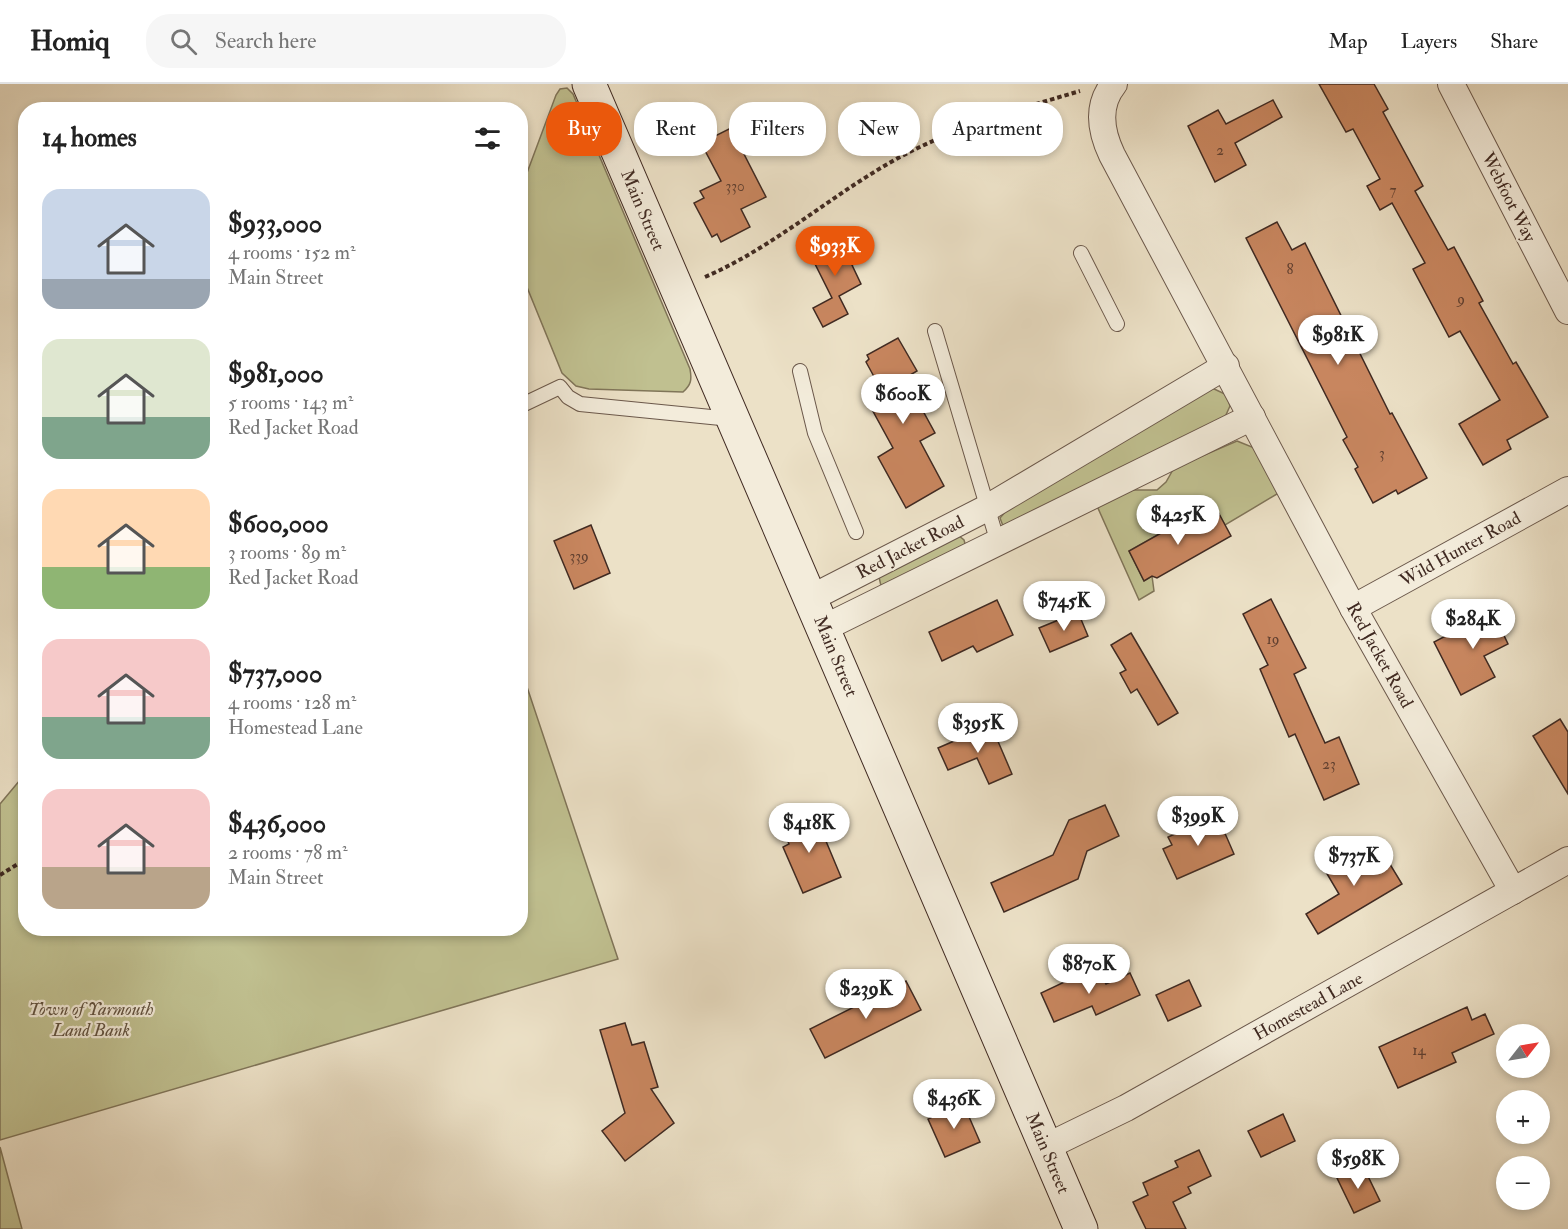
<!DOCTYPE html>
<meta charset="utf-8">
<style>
body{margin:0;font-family:"IM FELL Double Pica",serif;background:#f6f6f6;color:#222;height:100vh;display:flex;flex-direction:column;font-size:22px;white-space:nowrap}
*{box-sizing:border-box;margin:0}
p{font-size:20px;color:#767676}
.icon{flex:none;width:33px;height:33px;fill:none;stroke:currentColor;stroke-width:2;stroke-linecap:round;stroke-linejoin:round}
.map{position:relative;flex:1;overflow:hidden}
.details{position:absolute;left:18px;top:18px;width:510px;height:834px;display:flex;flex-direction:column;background:#fff;border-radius:24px;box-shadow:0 3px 9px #0003}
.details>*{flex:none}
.guide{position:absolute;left:546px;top:18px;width:570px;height:54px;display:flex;gap:12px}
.needle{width:39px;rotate:59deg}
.buttons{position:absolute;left:1496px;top:940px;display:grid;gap:12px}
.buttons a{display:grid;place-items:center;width:54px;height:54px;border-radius:50%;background:#fff;box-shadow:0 3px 9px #0003;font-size:30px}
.price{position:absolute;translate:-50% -51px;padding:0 14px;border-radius:21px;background:#fff;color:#222;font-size:20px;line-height:39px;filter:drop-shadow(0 2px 3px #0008)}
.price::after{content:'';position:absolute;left:50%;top:36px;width:18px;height:14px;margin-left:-9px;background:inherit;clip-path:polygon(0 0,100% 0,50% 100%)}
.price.selected{background:#ea580c;color:#fff}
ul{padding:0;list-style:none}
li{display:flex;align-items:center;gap:18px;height:150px;padding:0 24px}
li span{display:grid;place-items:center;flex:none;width:168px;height:120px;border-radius:18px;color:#555}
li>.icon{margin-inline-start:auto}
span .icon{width:72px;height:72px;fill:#fffc;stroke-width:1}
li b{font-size:26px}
h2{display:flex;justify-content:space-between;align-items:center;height:72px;padding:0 24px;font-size:26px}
.pill{padding:0 21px;border-radius:24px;background:#fff;box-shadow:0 3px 9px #0003;font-size:21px;line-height:54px}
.pill.selected{background:#ea580c;color:#fff}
header{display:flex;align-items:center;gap:36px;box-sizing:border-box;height:84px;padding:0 30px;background:#fff;border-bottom:2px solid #e0e0e0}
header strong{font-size:28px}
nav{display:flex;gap:33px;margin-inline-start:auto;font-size:21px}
.search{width:420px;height:54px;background:#f6f6f6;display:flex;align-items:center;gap:15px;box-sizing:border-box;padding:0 21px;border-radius:24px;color:#767676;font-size:22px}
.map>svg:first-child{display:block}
.green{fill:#c0c090;stroke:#807559;stroke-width:1.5}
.building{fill:#c8865f;stroke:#402a22;stroke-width:1.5}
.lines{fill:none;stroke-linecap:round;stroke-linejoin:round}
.lane-casing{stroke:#6b584b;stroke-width:16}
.street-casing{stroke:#6b584b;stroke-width:28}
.secondary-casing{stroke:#402a22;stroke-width:35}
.path{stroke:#402a22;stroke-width:4;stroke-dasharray:4.5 3;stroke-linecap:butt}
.lane{stroke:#f3ecdb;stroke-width:14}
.street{stroke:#f3ecdb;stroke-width:26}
.secondary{stroke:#f3ecdb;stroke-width:33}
.labels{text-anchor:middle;stroke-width:4.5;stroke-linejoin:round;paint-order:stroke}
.number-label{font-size:15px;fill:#624131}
.street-label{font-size:18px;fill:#402a22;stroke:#f3ecdb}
.park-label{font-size:18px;font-style:italic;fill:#60503e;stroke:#f3ecdb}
</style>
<header>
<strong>Homiq</strong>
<div class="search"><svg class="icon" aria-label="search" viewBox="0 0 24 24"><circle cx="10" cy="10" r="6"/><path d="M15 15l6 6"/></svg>Search here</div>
<nav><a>Map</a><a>Layers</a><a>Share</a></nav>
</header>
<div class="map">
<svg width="1568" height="1145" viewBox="0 0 1568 1145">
<rect width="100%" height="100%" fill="#ece1c7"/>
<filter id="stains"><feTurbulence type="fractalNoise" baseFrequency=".00333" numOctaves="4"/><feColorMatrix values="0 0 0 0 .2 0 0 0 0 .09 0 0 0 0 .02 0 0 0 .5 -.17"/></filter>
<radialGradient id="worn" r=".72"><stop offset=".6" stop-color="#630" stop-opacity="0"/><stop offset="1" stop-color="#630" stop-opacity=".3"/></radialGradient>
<g class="green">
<path d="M567,4L573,10L690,285C692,296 691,301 683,308L589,305L576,302L562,289L520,186L521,105L556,11L560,5Z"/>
<path d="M1210,303L1227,311L1230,322L1225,333L1003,442L1000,434L1006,427Z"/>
<path d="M1237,357L1257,365L1278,407L1277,410L1225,441L1217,427L1181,447L1177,440L1129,467L1144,497L1152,492L1154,507L1139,516L1097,422L1130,406H1157L1166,398L1174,384Z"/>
<path d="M958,451L964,456L966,463L881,502L879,493Z"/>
<path d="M521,585L618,875L0,1056V720L25,690L26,844H520Z"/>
<path d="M0,1063L22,1145H0Z"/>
</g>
<g class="building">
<path d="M1319,0H1374L1388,25L1383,28L1423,102L1415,107L1448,166L1454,163L1483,217L1479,219L1513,280L1516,278L1548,333L1507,356L1511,365L1483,381L1459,340L1500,316L1460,247L1449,253L1413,185L1425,179L1392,119L1380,126L1367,102L1380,95L1353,45L1346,48Z"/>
<path d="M1273,16L1282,33L1235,59L1246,81L1215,98L1188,42L1218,26L1226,40Z"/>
<path d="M739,40L752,66L744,70L766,113L741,125L750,143L721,158L717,150L712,153L694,119L704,114L700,107L721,97L701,59Z"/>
<path d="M1277,138L1292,166L1305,159L1390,330L1392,329L1427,394L1398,410L1396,406L1373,419L1355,385L1358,383L1343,356L1347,353L1246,154Z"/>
<path d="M843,150L858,178L852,181L861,200L839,212L848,230L823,243L813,224L832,214L809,168Z"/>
<path d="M898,254L917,287L905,294L935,349L920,357L944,402L906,424L878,373L893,364L869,320L884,311L866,278L869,275L867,271Z"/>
<path d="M1217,426L1231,452L1157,494L1152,492L1144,497L1129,467L1177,440L1181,447Z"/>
<path d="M591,441L610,489L574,505L554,457Z"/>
<path d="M1271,515L1306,584L1294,590L1325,659L1339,653L1359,700L1324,716L1295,650L1289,653L1260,585L1268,581L1243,530Z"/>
<path d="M997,516L1013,551L977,568L973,562L942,577L929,548Z"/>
<path d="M1493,520L1504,541L1500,543L1508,560L1484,572L1495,593L1461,611L1434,558L1476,536L1473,531Z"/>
<path d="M1078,528L1088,552L1050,568L1039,544Z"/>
<path d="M1131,549L1178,629L1158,641L1137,605L1131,609L1120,589L1126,586L1111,561Z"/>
<path d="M1560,635L1568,648V710L1533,652Z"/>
<path d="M991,641L1012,690L989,700L977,674L948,686L938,664Z"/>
<path d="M1105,721L1119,752L1087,767L1078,795L1004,828L991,799L1053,771L1069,736Z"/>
<path d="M807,728L818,752L823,750L841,793L803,809L783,763L789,760L780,739Z"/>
<path d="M1217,731L1234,770L1177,795L1163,765L1172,761L1168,753Z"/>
<path d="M1356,763L1365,777L1382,767L1402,800L1318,850L1306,830L1339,810L1323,783Z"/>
<path d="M1130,889L1140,911L1096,931L1092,922L1054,938L1041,909L1079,891L1083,898L1101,890L1106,900Z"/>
<path d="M1189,896L1201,922L1168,937L1156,911Z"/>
<path d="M906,897L921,926L825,974L810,945Z"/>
<path d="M1467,923L1472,936L1485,930L1494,950L1452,969L1456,978L1398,1004L1379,963Z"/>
<path d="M625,939L632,961L644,958L658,1003L651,1005L674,1039L625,1077L602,1047L625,1029L600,946Z"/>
<path d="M963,1019L980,1058L945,1073L928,1035Z"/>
<path d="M1283,1030L1295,1057L1261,1073L1248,1047Z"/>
<path d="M1199,1066L1211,1092L1188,1103L1191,1109L1173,1118L1186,1145H1146L1133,1118L1148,1111L1143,1099L1178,1083L1175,1077Z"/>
<path d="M1363,1082L1380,1117L1354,1129L1337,1094Z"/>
</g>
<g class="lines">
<g class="lane-casing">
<g id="lane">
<path d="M1081,169L1117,240"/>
<path d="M935,247L998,459"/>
<path d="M800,287L815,349L856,448"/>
<path d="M520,322L560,303L568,313L580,320L731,335"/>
</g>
</g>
<g class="street-casing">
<g id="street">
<path d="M1114,0C1096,22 1101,48 1112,71L1353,524L1513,807"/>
<path d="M1451,0L1568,227"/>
<path d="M811,514L987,424L1226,282"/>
<path d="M1353,524L1568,406"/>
<path d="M824,544L1252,333"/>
<path d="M1046,1063L1126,1024L1568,776"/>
</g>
</g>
<g class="secondary-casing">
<path id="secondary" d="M589,0L1081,1145"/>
</g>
<g class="path">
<path d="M705,193C776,162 832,110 900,73C956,43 1019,25 1080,7"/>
<path d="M0,791L26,775"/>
</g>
<use href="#lane" class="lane"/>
<use href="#street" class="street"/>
<use href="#secondary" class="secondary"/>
</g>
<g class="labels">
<g class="number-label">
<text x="1220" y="71">2</text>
<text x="735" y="107">330</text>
<text x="1393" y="111">7</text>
<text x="1290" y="190">8</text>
<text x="1461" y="220">9</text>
<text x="1382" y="374">3</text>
<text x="579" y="477">339</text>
<text x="1273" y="560">19</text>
<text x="1329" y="685">23</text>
<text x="1419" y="971">14</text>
</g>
<g class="street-label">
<text transform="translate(1509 113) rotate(63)" y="6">Webfoot Way</text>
<text transform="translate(643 126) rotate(67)" y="6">Main Street</text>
<text transform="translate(910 463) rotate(-27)" y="6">Red Jacket Road</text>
<text transform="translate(1460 465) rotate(-29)" y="6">Wild Hunter Road</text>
<text transform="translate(1380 571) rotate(61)" y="6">Red Jacket Road</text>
<text transform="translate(836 572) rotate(67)" y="6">Main Street</text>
<text transform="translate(1308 922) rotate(-29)" y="6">Homestead Lane</text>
<text transform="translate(1048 1069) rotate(67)" y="6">Main Street</text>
</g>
<g class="park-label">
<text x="91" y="931">Town of Yarmouth<tspan x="91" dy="21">Land Bank</tspan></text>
</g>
</g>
<rect width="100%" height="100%" filter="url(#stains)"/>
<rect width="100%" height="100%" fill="url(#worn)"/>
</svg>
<div class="buttons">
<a><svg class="needle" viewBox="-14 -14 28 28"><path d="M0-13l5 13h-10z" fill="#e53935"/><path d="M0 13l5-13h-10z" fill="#767676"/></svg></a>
<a>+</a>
<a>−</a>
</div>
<b class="price selected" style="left:835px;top:193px">$933K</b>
<b class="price" style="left:1338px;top:282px">$981K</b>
<b class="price" style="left:903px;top:341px">$600K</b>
<b class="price" style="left:1178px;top:462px">$425K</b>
<b class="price" style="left:1064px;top:548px">$745K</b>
<b class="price" style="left:1473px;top:566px">$284K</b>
<b class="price" style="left:978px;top:670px">$395K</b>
<b class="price" style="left:1198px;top:763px">$399K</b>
<b class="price" style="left:809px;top:770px">$418K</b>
<b class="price" style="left:1354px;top:803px">$737K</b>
<b class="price" style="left:1089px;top:911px">$870K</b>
<b class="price" style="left:866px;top:936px">$239K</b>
<b class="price" style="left:954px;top:1046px">$436K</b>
<b class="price" style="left:1358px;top:1106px">$598K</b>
<div class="guide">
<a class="pill selected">Buy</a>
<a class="pill">Rent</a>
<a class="pill">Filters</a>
<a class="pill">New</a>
<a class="pill">Apartment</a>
</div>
<section class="details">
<h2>14 homes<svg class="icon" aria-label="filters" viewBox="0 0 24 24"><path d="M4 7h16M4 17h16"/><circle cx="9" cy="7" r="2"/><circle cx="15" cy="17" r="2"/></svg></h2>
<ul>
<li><span style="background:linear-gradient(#c9d6e8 75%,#9aa5b1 0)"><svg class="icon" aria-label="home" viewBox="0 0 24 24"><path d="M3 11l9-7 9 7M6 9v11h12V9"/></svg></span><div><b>$933,000</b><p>4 rooms · 152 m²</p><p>Main Street</p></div></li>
<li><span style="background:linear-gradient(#dfe7d0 65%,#7fa58c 0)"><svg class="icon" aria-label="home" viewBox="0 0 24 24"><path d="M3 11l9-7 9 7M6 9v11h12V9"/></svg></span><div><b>$981,000</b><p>5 rooms · 143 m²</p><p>Red Jacket Road</p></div></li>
<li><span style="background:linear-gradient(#ffd9b3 65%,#8fb573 0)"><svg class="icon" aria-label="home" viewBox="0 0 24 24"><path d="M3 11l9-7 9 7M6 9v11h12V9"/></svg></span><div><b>$600,000</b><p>3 rooms · 89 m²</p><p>Red Jacket Road</p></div></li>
<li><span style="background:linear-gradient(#f6c9c9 65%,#7fa58c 0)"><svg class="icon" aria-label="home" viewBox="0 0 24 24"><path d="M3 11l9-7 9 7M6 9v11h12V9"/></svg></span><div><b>$737,000</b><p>4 rooms · 128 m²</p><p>Homestead Lane</p></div></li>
<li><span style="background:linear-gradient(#f6c9c9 65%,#b9a48a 0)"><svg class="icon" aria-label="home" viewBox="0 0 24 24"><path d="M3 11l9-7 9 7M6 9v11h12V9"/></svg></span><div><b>$436,000</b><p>2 rooms · 78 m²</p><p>Main Street</p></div></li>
</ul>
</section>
</div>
